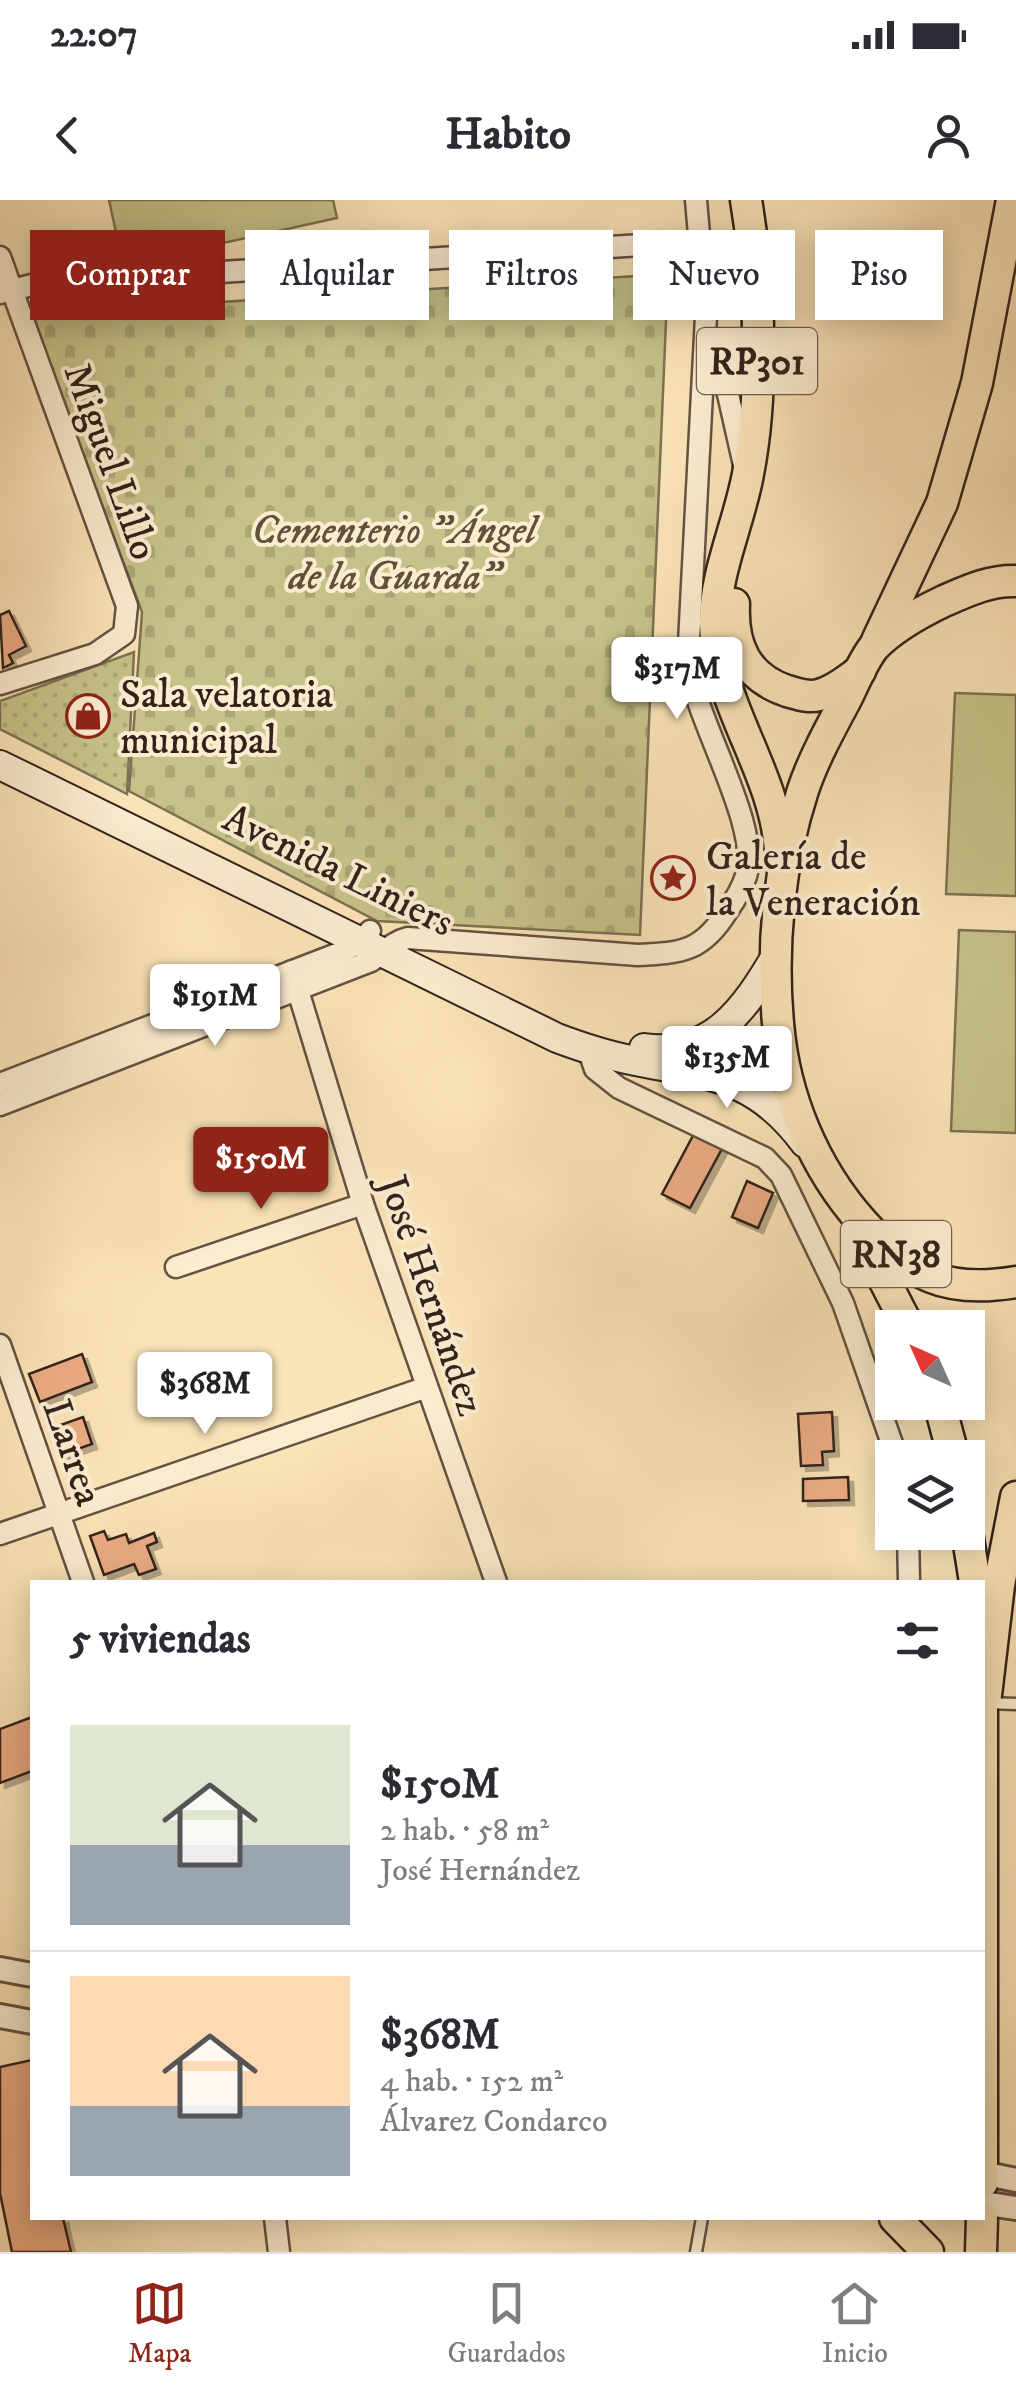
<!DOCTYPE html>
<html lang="es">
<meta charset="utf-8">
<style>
body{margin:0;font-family:"IM FELL DW Pica",serif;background:#f7f7f7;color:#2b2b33;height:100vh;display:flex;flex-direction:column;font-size:38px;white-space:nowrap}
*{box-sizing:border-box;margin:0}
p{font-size:32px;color:#7c7c81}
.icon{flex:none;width:55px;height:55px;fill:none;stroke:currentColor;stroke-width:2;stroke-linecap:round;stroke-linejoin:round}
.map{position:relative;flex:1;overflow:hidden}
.panel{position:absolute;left:30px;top:1380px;width:955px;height:640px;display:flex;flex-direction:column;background:#fff;border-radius:0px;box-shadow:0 5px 25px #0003}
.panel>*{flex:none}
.guide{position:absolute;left:30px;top:30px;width:958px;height:90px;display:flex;gap:20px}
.needle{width:65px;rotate:315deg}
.fabs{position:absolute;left:875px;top:1110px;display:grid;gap:20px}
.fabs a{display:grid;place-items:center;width:110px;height:110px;border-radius:0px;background:#fff;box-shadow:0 5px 25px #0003;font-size:50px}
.price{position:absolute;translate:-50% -85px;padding:0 22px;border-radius:10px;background:#fff;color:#222;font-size:32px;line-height:65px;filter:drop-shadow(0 2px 5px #0008)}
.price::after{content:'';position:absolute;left:50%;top:60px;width:30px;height:22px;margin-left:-15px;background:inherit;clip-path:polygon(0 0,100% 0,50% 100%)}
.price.on{background:#8f2418;color:#fff}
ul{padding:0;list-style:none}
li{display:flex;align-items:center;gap:30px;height:250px;padding:0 40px}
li+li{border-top:2px solid #e1e1e2}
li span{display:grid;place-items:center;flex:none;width:280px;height:200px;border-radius:0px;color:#555}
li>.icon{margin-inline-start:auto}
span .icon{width:120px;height:120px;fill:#fffc;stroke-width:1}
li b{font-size:42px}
h2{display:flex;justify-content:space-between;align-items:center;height:120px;padding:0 40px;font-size:42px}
.tag{padding:0 35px;border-radius:0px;background:#fff;box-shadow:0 5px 25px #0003;font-size:35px;line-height:90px}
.tag.on{background:#8f2418;color:#fff}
.status{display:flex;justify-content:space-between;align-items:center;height:70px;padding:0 50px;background:#fff;direction:ltr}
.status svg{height:28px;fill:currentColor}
header{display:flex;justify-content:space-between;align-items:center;height:130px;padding:0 40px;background:#fff;font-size:45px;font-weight:800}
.tab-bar{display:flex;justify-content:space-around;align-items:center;height:140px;border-top:2px solid #e1e1e2;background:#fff;font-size:28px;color:#7c7c81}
.tab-bar a{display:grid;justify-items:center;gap:5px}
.tab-bar .on{color:#8f2418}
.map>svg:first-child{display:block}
.cemetery{fill:url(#cemetery-stones);stroke:#7c7252;stroke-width:2.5}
.park{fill:url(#park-dots);stroke:#7c7252;stroke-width:2.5}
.pitch{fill:#c6c289;stroke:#7c7252;stroke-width:2.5}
.building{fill:#ecac85;stroke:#31221a;stroke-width:2.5;filter:url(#shadow)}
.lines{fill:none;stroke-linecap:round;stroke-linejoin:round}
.service-casing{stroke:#645242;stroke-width:15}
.minor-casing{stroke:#645242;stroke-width:25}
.tertiary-casing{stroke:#645242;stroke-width:28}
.secondary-casing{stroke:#31221a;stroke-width:32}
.primary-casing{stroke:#31221a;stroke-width:35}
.service{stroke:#fcedd1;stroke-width:10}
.minor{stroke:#fcedd1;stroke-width:20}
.tertiary{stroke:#fcedd1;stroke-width:22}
.secondary{stroke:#fcedd1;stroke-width:28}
.primary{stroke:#fbe4b8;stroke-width:30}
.labels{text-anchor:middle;stroke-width:8;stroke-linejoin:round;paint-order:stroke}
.shield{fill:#fcedd1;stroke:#6e5f51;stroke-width:2.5}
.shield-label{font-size:38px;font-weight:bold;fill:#31221a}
.street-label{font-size:40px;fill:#31221a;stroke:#fcedd1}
.park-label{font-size:40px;font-style:italic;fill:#5e523b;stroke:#fcedd1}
.poi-label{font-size:40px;fill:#31221a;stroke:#fcedd1;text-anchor:start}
</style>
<div class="status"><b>22:07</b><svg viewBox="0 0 49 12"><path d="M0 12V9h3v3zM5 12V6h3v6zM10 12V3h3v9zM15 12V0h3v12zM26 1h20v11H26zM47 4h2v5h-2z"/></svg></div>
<header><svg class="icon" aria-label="back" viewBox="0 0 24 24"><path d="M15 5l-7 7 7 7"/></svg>Habito<svg class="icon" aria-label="person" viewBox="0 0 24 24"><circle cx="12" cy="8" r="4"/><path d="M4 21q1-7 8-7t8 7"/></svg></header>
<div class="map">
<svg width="1016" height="2052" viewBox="0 0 1016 2052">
<defs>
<pattern id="cemetery-stones" width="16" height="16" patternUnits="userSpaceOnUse" patternTransform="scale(2.5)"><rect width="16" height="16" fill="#c6c289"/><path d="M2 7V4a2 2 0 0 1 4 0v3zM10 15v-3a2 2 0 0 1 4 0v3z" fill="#aba676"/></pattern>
<pattern id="park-dots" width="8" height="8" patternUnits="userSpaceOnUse" patternTransform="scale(2.5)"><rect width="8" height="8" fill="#c6c289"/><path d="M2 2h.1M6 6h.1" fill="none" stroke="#aba676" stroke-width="1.8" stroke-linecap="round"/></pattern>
<filter id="shadow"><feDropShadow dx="5" dy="5" stdDeviation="0" flood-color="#0004"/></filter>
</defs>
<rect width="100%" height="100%" fill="#fbe4b8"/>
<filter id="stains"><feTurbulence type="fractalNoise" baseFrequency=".002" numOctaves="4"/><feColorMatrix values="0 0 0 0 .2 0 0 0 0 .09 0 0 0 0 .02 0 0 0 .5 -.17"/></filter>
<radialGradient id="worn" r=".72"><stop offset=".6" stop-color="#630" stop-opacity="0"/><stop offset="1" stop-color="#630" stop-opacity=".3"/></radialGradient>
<path class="cemetery" d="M668,74L640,735L377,721L129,591L142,412L30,114Z"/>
<path class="park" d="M134,452L127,594L0,529V501Z"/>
<g class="pitch">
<path d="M109,0H333L337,18L123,65Z"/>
<path d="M955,493L1016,495V696L946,694Z"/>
<path d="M959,730L1016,732V933L951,931Z"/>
</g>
<g class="building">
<path d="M9,411L26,446L9,455L13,463L3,468L0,415Z"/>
<path d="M696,930L724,945L690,1008L662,994Z"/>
<path d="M747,981L773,993L758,1028L732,1017Z"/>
<path d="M82,1154L92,1182L40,1202L29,1174Z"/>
<path d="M832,1212L834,1251L822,1252L823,1265L801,1266L798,1214Z"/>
<path d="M83,1217L92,1244L61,1255L52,1228Z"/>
<path d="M848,1277L849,1300L803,1301V1279Z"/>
<path d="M104,1331L108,1340L126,1334L129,1343L154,1333L157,1342L147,1346L156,1369L139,1375L134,1364L104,1375L90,1336Z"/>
<path d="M32,1517V1571L0,1583V1529Z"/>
<path d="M32,1860V2018H63L71,2052H12L0,1993V1867Z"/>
</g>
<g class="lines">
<g class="service-casing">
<g id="service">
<path d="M986,1503L1016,1504"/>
<path d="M696,2052L702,2018"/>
</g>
</g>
<g class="minor-casing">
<g id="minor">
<path d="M0,57L127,406L124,434L95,454L0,484"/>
<path d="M0,93L36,84L657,44L702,48"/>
<path d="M708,139L728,194L744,265"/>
<path d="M292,771L363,1004L496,1382"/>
<path d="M588,849L595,869L619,888L765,958L781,975L843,1103L897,1258"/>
<path d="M0,884L342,752L361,742L370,731"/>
<path d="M0,905L371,761C385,752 392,742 408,738L638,755C683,753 703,751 728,710C735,700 742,688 746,676C762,627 695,520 688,462L706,116L696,0"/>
<path d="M176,1067L363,1004"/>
<path d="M0,1145L83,1382"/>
<path d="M908,1332L909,1382"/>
<path d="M0,1334L427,1187"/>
<path d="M275,2018L279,2052"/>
</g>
</g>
<g class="tertiary-casing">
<g id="tertiary">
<path d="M0,1769L32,1775"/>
<path d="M0,1816L32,1822"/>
<path d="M982,1973L1016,1980"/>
<path d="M982,2003L1016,2008"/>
</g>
</g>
<g class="secondary-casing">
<g id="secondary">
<path d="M0,565L557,838C581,847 605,855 631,860C708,876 754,874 805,943"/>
<path d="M644,848C711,858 745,809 776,756"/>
</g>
</g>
<g class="primary-casing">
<g id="primary">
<path d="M746,0C760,84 764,191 748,274C739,323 715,373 715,423C716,504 774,569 780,649"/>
<path d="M1016,381C990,380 967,391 944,401C919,413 893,427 874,447C862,462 854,484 845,501C830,529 813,560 803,590C779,663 771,747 778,823C784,897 814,968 863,1023C911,1076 945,1094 1016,1082"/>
<path d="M734,404C732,446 746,477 787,491C798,494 808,498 819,495C835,491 847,480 860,471"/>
<path d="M877,441L942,303L977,183L1012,0"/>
<path d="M861,1035L909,1128"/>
<path d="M939,1202L954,1258"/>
<path d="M967,1332L975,1382"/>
<path d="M982,1476V1983"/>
<path d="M986,1495L999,1385L1016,1297"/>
<path d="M895,2018L928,2052"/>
<path d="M981,2052L982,2018"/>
</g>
</g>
<use href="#service" class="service"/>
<use href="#minor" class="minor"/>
<use href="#tertiary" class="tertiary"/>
<use href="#secondary" class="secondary"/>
<use href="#primary" class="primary"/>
</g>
<defs>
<g id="shop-ring" transform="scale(2.25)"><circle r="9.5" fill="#fcedd1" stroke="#8f2418" stroke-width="1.5"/><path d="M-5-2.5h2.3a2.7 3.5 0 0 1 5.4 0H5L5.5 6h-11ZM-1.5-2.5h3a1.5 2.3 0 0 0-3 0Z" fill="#8f2418"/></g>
<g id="sight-ring" transform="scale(2.25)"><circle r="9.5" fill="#fcedd1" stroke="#8f2418" stroke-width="1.5"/><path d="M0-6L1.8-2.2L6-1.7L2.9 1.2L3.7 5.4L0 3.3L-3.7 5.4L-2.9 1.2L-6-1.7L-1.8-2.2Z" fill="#8f2418"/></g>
</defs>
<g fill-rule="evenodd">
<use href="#shop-ring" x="88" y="516"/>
<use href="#sight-ring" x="673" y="678"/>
</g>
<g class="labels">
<g class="shield">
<rect x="697" y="128" width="120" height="66" rx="8"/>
<rect x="841" y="1021" width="110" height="66" rx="8"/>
</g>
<g class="shield-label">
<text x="757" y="174">RP301</text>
<text x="896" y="1067">RN38</text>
</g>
<g class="street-label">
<text transform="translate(112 261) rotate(70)" y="14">Miguel Lillo</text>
<text transform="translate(339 669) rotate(26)" y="14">Avenida Liniers</text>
<text transform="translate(433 1095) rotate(71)" y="14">José Hernández</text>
<text transform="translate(74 1252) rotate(71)" y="14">Larrea</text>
</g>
<g class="park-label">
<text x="394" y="343">Cementerio "Ángel<tspan x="394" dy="46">de la Guarda"</tspan></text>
</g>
<g class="poi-label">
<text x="120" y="507">Sala velatoria<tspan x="120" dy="46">municipal</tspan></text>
<text x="706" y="669">Galería de<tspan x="706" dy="46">la Veneración</tspan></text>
</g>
</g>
<rect width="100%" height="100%" filter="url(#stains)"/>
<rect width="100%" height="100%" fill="url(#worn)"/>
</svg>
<div class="fabs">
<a><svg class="needle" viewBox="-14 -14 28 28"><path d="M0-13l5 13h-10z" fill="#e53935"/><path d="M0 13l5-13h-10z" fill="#7c7c81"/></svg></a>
<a><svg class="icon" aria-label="layers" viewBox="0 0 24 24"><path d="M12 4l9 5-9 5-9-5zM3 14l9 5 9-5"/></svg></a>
</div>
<b class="price" style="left:677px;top:522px">$317M</b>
<b class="price" style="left:215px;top:849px">$191M</b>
<b class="price" style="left:727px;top:911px">$135M</b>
<b class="price on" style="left:261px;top:1012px">$150M</b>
<b class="price" style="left:205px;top:1237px">$368M</b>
<div class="guide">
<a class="tag on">Comprar</a>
<a class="tag">Alquilar</a>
<a class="tag">Filtros</a>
<a class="tag">Nuevo</a>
<a class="tag">Piso</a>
</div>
<section class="panel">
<h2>5 viviendas<svg class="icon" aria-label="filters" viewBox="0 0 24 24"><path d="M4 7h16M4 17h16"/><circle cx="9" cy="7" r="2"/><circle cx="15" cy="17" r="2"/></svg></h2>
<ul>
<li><span style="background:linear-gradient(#dfe7d0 60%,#9aa5b1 0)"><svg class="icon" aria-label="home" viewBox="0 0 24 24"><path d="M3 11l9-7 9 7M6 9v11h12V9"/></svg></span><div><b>$150M</b><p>2 hab. · 58 m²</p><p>José Hernández</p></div></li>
<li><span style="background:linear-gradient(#ffd9b3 65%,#9aa5b1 0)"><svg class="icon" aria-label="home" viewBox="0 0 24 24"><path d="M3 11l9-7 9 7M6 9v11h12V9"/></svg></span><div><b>$368M</b><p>4 hab. · 152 m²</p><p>Álvarez Condarco</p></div></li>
</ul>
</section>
</div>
<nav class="tab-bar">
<a class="on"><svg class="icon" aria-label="map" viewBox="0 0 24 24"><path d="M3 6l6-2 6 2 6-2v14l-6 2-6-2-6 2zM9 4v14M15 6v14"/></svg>Mapa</a>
<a><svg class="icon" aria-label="saved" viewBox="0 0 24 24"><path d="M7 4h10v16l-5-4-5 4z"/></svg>Guardados</a>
<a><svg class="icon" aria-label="home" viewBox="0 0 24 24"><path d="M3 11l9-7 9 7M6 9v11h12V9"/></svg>Inicio</a>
</nav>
